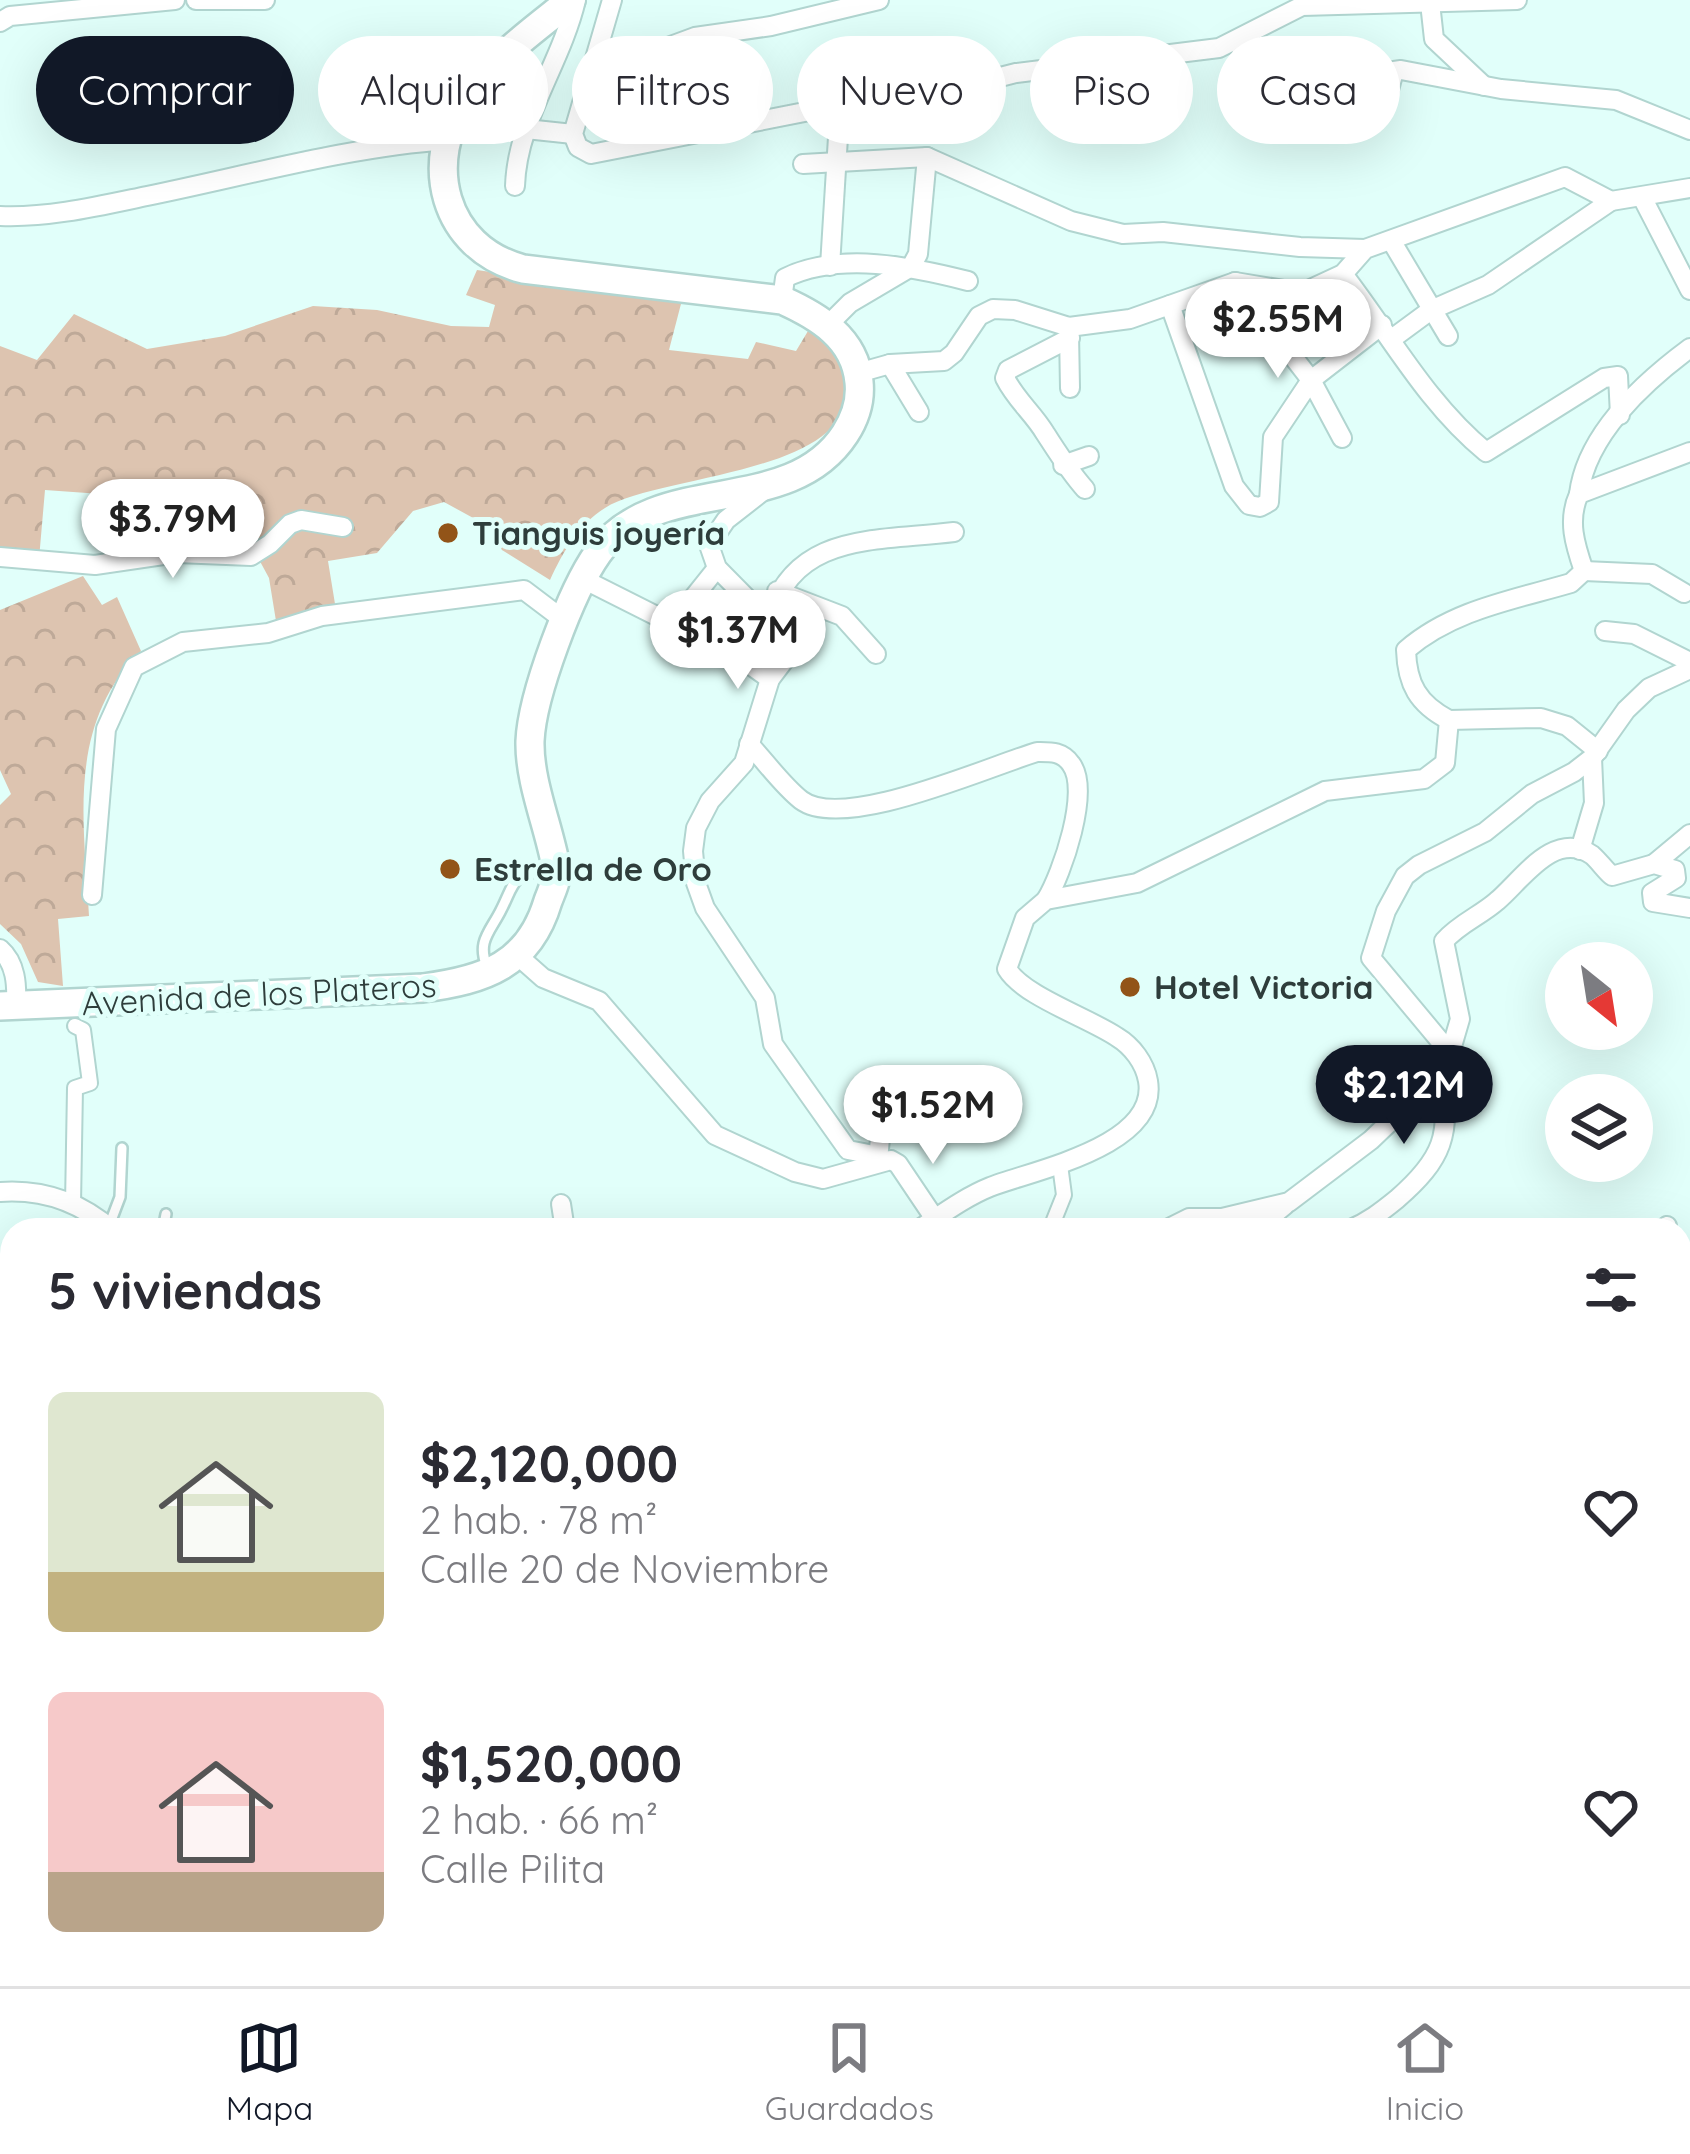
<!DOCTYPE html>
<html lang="es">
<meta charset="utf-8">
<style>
body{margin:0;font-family:Quicksand,sans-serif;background:#f7f7f7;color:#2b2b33;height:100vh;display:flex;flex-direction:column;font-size:45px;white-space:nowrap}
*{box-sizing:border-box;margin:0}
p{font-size:39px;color:#7c7c81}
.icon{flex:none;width:66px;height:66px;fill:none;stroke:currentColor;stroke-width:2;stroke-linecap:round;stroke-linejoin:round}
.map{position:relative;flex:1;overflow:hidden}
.drawer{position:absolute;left:0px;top:1218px;width:1692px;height:768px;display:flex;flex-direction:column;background:#fff;border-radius:36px 36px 0 0;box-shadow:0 12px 48px #0002}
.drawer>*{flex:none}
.top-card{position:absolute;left:36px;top:36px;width:1620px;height:108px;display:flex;gap:24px}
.needle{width:78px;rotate:150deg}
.tools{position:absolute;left:1545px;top:942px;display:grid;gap:24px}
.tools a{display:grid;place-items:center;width:108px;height:108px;border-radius:50%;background:#fff;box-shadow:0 12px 48px #0002;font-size:60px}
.price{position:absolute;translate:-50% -102px;padding:0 27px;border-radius:42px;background:#fff;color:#222;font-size:39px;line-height:78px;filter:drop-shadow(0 3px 6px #0008)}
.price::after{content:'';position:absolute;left:50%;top:72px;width:36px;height:27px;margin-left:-18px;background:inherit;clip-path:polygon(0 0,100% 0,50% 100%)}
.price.selected{background:#111827;color:#fff}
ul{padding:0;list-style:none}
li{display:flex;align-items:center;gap:36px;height:300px;padding:0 48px}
li span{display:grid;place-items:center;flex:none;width:336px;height:240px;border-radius:18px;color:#555}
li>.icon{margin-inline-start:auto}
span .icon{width:144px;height:144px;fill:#fffc;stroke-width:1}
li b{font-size:51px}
h2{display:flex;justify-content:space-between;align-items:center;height:144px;padding:0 48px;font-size:51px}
.pill{padding:0 42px;border-radius:54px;background:#fff;box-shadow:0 12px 48px #0002;font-size:42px;line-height:108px}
.pill.selected{background:#111827;color:#fff}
.tab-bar{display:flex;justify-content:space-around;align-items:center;height:168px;border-top:3px solid #e1e1e2;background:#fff;font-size:33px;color:#7c7c81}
.tab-bar a{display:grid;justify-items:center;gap:6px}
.tab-bar .selected{color:#111827}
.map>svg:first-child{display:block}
.forest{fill:url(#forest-crowns)}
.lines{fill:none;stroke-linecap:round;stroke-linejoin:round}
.service-casing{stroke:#b1d5d0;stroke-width:14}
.pedestrian-casing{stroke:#b1d5d0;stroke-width:18}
.minor-casing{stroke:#b1d5d0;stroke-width:22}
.tertiary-casing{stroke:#b1d5d0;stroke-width:26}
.primary-casing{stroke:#b1d5d0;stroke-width:32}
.service{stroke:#fff;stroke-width:9}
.pedestrian{stroke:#fff;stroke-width:14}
.minor{stroke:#fff;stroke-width:18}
.tertiary{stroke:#fff;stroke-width:21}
.primary{stroke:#fff;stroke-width:27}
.poi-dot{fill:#925418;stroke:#e1fffa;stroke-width:4.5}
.labels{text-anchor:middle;stroke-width:10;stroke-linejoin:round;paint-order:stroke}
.poi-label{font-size:33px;font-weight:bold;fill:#2e3d3b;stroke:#e1fffa;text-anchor:start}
.street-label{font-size:33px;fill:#2e3d3b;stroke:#e1fffa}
</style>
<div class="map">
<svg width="1690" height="1986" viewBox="0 0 1690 1986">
<defs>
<pattern id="forest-crowns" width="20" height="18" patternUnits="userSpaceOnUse" patternTransform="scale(3)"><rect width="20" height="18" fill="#ddc4b0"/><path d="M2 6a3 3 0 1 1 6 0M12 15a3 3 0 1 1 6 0" fill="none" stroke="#bea998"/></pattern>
</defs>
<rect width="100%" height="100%" fill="#e1fffa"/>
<g class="forest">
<path d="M477,270L682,300L669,350L748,359L756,342L796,351L808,331C829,342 840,356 845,380C865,474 659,474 605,508C578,525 563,552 550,580L502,550L486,525L444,502L413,511L377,553L328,561L336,610L276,621L269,578L223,493L156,533L103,531L101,494L45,490L39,559L0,553V346L37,360L74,314L147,349L225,336L313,306L377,310L451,326L489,327L495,305L466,295Z"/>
<path d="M83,576L102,605L117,597L141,651C66,725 84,821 89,916L58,919L63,986L38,982L21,944L0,924V805L11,794L0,770V610Z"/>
</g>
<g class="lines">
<g class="service-casing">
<g id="service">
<path d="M487,967C477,942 489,933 500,912C514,886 511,870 549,872"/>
<path d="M109,1226L120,1197L122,1148"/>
<path d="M163,1230L166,1214"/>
</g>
</g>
<g class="pedestrian-casing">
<g id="pedestrian">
<path d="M73,1204L75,1088L90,1083L83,1030L75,1026"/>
<path d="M1050,1230L1064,1195L1060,1165"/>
<path d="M424,1974L429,1986"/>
<path d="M838,1974L839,1986"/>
<path d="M884,1986L898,1974"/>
</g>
</g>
<g class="minor-casing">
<g id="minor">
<path d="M196,0H265"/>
<path d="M612,0L573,134L578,147L591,154L840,105L918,98L1016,73L1219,48L1302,6L1517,0"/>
<path d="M1430,3L1434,39L1484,86"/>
<path d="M0,22L10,16L175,0"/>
<path d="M1239,41C1241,52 1253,73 1263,81C1284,100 1358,109 1385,105L1394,71L1401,70L1501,89L1616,100L1690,130"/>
<path d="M586,92L649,54L695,37L771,26L879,0"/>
<path d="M526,129L573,134"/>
<path d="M803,164L927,157L1071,221L1123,234L1163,232L1300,247L1365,249"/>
<path d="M515,186C517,120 561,64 576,0"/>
<path d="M1642,197L1690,290"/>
<path d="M0,216C49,218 99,206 147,196C246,176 347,147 448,140"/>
<path d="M1392,242L1448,336"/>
<path d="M830,266L840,105"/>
<path d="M911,267L918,254L927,157"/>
<path d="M1343,274C1390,335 1427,404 1486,452L1604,378L1618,376L1620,415"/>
<path d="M1235,282L1311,380L1342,438"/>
<path d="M782,300L785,278C840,251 913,267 968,281"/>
<path d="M1170,305L1234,486L1249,505L1260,507L1269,502L1273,437L1311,380L1382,325"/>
<path d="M828,325L850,303L911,267"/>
<path d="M1069,333L1070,388"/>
<path d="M1070,338L1008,370L1005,378C1016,400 1033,413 1045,433C1058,453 1069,471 1085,489"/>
<path d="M1393,338L1431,310L1488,285L1611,201"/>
<path d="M890,364L919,412"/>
<path d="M858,373L890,364L944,361L954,353L979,316L993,309L1015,310L1069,327L1130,319L1235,282L1302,293L1343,274L1365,249L1565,177L1611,201L1690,188"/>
<path d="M1063,465L1089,456"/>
<path d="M767,488L726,520L709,545L717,568L788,640L792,650L770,679L744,763L710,801L696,828L693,851L696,883L705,908L765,998L773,1044L848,1150L879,1156"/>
<path d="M1579,494C1586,435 1644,382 1690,348"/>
<path d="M0,557L95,565L177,553L251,556L270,544L290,524L301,520L343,527"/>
<path d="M1584,571C1575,545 1567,520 1579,494L1690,452"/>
<path d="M1584,571L1652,574L1684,593"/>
<path d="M585,580L742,659L770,679"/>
<path d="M777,591L842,616L876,654"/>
<path d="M768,622C793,531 875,542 954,532"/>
<path d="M673,623L717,568"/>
<path d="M1605,631L1634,634L1690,662"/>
<path d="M1449,720L1541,718L1567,726L1598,751"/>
<path d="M749,744C766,762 782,785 801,800C843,832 987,767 1037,752C1050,752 1062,751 1071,764C1091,790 1062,874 1046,900"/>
<path d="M1580,850L1594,803L1592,758"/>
<path d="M1654,864L1690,834"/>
<path d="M92,895L106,729L134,667L183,642L268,633L322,616L524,590L565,621"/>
<path d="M0,949C16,963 17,985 16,1005"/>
<path d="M517,955L543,978L599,1001L715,1135L795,1172L823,1179L891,1160L898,1164L935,1219"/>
<path d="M1448,1060L1460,1019L1444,941C1460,923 1480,916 1497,901C1522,880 1554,829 1592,855C1599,861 1605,870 1612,876L1654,864L1675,870L1676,878L1652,893L1653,902L1690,908"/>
<path d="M878,1161L883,1103L879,1084"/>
<path d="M0,1192C42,1189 80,1202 112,1230"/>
<path d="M561,1204L565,1230"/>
<path d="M918,1230C941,1215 965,1197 990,1187C1034,1170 1159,1146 1148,1081C1145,1063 1132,1046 1117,1037C1089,1018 1023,996 1007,969L1025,918L1046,900L1137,883L1325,791L1424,779L1445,763L1449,720C1418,704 1407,684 1406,650C1452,610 1513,600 1571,583L1584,571"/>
<path d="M1165,1230L1189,1218H1222L1289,1202L1371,1140L1440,1074L1448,1060L1441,1042L1371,958L1386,911L1405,876L1419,865L1485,832L1532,794L1574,772L1592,758L1626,710L1649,688L1690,669"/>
<path d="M1255,1230L1285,1205"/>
<path d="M1349,1230C1368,1222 1381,1212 1397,1199C1442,1160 1453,1134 1440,1074"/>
<path d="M1664,1230L1667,1226"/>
<path d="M1680,1306L1690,1303"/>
<path d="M0,1531L12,1524"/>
<path d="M1680,1672L1690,1662"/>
<path d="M1680,1715L1690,1723"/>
<path d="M0,1810L12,1802"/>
<path d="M1680,1932L1687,1912"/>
<path d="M64,1974L70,1986"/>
<path d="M279,1974L288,1986"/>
<path d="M16,1986L39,1974"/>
<path d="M130,1986L163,1974"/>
<path d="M1214,1986L1215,1974"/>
<path d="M1254,1986L1269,1974"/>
<path d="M1319,1986L1321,1974"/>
<path d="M1415,1986L1432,1974"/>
<path d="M1586,1986L1587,1974"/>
<path d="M1666,1986V1974"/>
</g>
</g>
<g class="tertiary-casing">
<g id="tertiary">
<path d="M734,1974L735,1986"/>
<path d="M480,1986L580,1974"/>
</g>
</g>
<g class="primary-casing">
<path id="primary" d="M0,1006L423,988C485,980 529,965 548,901C552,890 558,879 556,867C549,827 529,782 530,741C532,695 571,591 598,553C657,471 789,520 845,434C856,417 861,401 859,382C855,338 818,316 782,300L523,269C443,248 421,162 467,96C494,58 535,29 571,0"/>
</g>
<use href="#service" class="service"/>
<use href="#pedestrian" class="pedestrian"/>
<use href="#minor" class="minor"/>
<use href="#tertiary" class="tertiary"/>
<use href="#primary" class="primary"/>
</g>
<g class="poi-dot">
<circle cx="448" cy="533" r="12"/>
<circle cx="450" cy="869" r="12"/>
<circle cx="1130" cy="987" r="12"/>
</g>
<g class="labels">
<g class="poi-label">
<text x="472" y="545">Tianguis joyería</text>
<text x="474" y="881">Estrella de Oro</text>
<text x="1154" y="999">Hotel Victoria</text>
</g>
<g class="street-label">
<text transform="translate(259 994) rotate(-3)" y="12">Avenida de los Plateros</text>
</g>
</g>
</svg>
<div class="tools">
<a><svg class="needle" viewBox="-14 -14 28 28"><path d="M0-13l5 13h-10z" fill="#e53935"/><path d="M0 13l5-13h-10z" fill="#7c7c81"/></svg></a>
<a><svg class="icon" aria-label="layers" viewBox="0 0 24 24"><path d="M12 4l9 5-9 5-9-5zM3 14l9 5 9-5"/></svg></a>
</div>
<b class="price" style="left:1278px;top:381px">$2.55M</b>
<b class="price" style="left:173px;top:581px">$3.79M</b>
<b class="price" style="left:738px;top:692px">$1.37M</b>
<b class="price selected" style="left:1404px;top:1147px">$2.12M</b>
<b class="price" style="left:933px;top:1167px">$1.52M</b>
<div class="top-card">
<a class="pill selected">Comprar</a>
<a class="pill">Alquilar</a>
<a class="pill">Filtros</a>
<a class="pill">Nuevo</a>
<a class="pill">Piso</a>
<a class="pill">Casa</a>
</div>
<section class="drawer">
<h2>5 viviendas<svg class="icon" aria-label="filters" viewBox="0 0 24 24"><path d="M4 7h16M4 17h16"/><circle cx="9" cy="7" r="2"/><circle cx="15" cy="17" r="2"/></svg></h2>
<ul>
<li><span style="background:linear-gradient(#dfe7d0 75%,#c2b280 0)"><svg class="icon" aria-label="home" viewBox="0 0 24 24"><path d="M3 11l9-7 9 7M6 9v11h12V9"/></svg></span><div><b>$2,120,000</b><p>2 hab. · 78 m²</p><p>Calle 20 de Noviembre</p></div><svg class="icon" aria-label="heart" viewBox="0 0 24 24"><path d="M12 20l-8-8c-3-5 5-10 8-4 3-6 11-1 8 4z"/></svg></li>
<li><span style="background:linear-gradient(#f6c9c9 75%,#b9a48a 0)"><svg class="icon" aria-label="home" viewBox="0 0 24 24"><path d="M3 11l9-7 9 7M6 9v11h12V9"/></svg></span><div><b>$1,520,000</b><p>2 hab. · 66 m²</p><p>Calle Pilita</p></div><svg class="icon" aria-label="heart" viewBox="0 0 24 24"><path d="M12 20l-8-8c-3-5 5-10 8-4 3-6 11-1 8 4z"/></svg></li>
</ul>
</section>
</div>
<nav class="tab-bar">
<a class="selected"><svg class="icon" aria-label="map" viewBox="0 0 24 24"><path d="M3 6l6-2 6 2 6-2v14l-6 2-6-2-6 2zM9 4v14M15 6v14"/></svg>Mapa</a>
<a><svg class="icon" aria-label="saved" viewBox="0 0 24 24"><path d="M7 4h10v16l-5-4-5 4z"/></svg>Guardados</a>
<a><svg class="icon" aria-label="home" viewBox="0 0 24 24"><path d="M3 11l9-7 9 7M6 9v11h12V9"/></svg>Inicio</a>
</nav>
